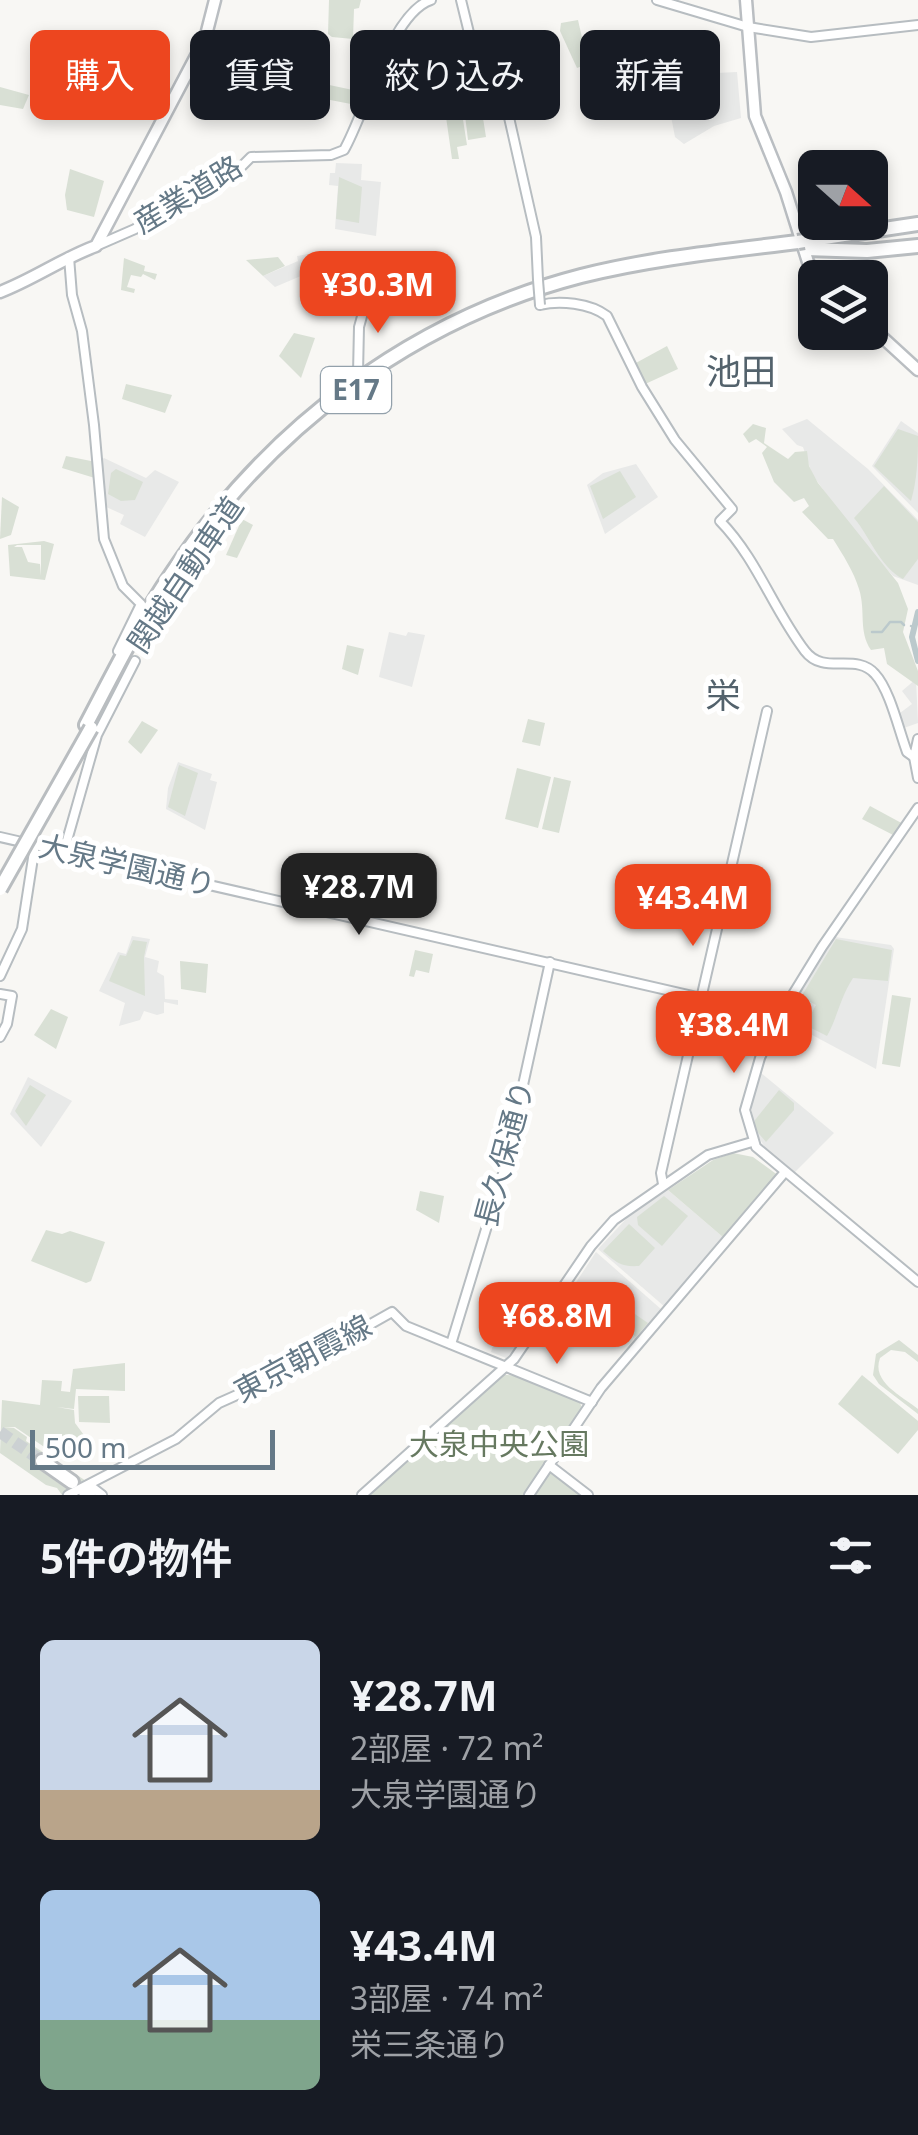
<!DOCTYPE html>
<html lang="ja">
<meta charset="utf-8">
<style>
body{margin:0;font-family:"Noto Sans","Noto Sans JP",sans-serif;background:#242831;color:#f1f3f6;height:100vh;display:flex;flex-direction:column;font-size:38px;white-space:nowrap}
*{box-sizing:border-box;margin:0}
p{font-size:32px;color:#9ea1a6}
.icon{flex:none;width:55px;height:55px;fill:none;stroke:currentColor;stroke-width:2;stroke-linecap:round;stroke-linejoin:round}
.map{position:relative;height:1495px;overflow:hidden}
.sheet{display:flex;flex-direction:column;background:#171b24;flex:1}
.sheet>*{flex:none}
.hud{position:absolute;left:30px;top:30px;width:860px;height:90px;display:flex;gap:20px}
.needle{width:65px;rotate:111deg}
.tools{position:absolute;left:798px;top:150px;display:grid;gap:20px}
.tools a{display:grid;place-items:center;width:90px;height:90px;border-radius:15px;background:#171b24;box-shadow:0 5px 15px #0003;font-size:50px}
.scale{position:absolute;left:30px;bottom:25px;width:245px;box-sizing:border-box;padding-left:10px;border:5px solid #657987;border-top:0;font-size:28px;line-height:35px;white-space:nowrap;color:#657987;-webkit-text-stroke:8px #fff;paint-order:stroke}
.price{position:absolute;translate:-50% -85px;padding:0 22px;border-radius:20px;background:#ed461f;color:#fff;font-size:32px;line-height:65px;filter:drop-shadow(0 2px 5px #0008)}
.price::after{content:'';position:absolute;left:50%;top:60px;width:30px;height:22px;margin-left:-15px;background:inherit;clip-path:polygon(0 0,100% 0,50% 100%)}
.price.on{background:#222;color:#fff}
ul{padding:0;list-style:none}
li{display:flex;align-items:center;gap:30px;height:250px;padding:0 40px}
li span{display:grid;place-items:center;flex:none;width:280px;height:200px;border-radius:15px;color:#555}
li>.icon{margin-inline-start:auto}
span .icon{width:120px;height:120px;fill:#fffc;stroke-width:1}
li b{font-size:42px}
h2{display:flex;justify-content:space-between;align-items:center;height:120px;padding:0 40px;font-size:42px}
.chip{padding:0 35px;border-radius:15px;background:#171b24;box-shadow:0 5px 15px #0003;font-size:35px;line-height:90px}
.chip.on{background:#ed461f;color:#fff}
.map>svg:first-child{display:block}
.built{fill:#e8e9e8}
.green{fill:#d9e0d5;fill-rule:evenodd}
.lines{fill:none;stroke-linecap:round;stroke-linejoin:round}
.stream{stroke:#bbc9cc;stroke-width:2.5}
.river{stroke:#bbc9cc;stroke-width:6}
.highway-tunnel{stroke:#ccd1d3;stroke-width:12;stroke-dasharray:12 6;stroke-linecap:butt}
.secondary-casing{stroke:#b7bdc1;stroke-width:12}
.primary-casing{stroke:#babec2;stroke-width:15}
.highway-casing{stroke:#b9bdc0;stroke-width:18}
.secondary{stroke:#fff;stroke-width:8}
.primary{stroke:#fff;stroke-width:10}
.highway{stroke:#fff;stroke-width:12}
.secondary-bridge-casing{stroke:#b7bdc1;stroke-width:12;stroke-linecap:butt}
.highway-bridge-casing{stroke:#b9bdc0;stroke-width:18;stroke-linecap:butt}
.secondary-bridge{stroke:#fff;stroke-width:8}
.highway-bridge{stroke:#fff;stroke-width:12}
.labels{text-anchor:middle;stroke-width:10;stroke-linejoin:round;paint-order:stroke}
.shield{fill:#fff;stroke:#93a1ab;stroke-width:2.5}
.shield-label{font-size:28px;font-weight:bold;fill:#657987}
.street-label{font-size:30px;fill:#657987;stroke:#fff}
.park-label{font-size:30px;fill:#667960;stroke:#fff}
.quarter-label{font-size:35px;fill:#53626c;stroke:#fff}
</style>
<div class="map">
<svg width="918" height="1495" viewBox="0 0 918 1495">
<rect width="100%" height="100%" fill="#f8f7f4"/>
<g class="built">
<path d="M737,72L741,118L714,126L684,144L675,137L670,111L685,109L684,94L692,93V81L716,79V73Z"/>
<path d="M336,163L362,164L361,180L381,182L376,236L335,229L338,186L329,185L330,173H335Z"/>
<path d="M308,254L315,270L275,287L263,276L298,261L297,256Z"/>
<path d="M807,419L868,469L918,520V585L893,576L855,534L812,474L803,447L797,445L782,429Z"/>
<path d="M901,421L918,433V513L872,466Z"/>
<path d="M104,458L146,478L155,470L179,482L145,537L120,524L124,515L104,506L100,461Z"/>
<path d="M636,464L658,497L605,534L587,485L603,473Z"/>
<path d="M389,632L406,636L408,632L425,635L412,687L379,677Z"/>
<path d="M916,679L918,723L901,729L896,716L912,704L902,691Z"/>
<path d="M178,762L212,774L210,780L217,782L205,830L166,809L168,788Z"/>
<path d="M132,936L150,939L145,957L159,961L157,972L164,976L165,999L178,1000V1005L164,1002V1013L157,1015L144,1011L140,1020L119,1026L125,1003L99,991L118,952L126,954Z"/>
<path d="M835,937L891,945L894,949L876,1069L784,1020Z"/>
<path d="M703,1001L769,1017L756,1056L693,1043Z"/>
<path d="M761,1073L834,1133L794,1173L766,1149L754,1130L751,1104Z"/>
<path d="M28,1077L72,1101L41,1147L10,1114Z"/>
<path d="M668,1190L724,1238L665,1307L598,1249L628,1217Z"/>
<path d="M596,1252L662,1310L636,1340L573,1287Z"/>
<path d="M497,1333L519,1345L506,1358L491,1352Z"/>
</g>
<g class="green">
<path d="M329,0H361L359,8L354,9L353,39L332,37L328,34Z"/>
<path d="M578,20L588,64L577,68L560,31L561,23Z"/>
<path d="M429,39H437L436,74H422Z"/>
<path d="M287,76L367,93L363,102L358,100L356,105L284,91Z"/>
<path d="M136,80L175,89L162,111L133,105Z"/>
<path d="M0,87L29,95L23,109L0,105Z"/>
<path d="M461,107L467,145L457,147L459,159H452L445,110Z"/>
<path d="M482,112L486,137L468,140L465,115Z"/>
<path d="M70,169L104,181L94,217L67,210L65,195Z"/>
<path d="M339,177L362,187L359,223L336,219Z"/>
<path d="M278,257L285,266L263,276L246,260Z"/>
<path d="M124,258L145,266L144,271L157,274L155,280L143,274L141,277L131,275L127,287L135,289L134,293L121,290Z"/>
<path d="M294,333L315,338L301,378L279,356Z"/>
<path d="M667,346L678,369L643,385L634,364Z"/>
<path d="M126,384L172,395L165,413L122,399Z"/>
<path d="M753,424L766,428L764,443L788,459L795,452L807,451L809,466L818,483L898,583L908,609L903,632L918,671V686L887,664L884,648L871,650C858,631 866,611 859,589C854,572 843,555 833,539H828L802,512L809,506L804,498L794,502L774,482L762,453L767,447L756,439L749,443L743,434Z"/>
<path d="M898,429L918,436C918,459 917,480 911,501L874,466Z"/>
<path d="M66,456L96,462L98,479L62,468Z"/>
<path d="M116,469L143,482L135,500L121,501L108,494L111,473Z"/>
<path d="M620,471L636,497L603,519L590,486Z"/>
<path d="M884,486L918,522V559L903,579C879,566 871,538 854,518Z"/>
<path d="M2,497L19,507L11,535L0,539Z"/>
<path d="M242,519L253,525L237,558L226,555Z"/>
<path d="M44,541L54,544L45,580L10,576L8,545ZM17,545H41V576L40,564L28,562L22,547H14Z"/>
<path d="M347,645L364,649L358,675L342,669Z"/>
<path d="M528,719L545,723L540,746L522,742Z"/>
<path d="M142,721L158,730L141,754L128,742Z"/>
<path d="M179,765L198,773L185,816L168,807Z"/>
<path d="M517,768L551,777L538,828L505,819Z"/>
<path d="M554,777L571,781L559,833L542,829Z"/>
<path d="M870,806L907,826L899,838L862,819Z"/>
<path d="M836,939L892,950L888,981L853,978C840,998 838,1016 827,1036L805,1025L816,1005L801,997Z"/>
<path d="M133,940L147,942L144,957L145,996L109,981L120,955L126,956Z"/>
<path d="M415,950L433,954L429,973L416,970L414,977L409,976Z"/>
<path d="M180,961L208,964L206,993L181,989Z"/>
<path d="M892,995L911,998L900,1067L882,1064Z"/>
<path d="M51,1009L68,1017L56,1049L34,1035Z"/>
<path d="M30,1085L46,1095L26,1126L15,1111Z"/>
<path d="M779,1090L794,1103V1110L766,1142L755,1129V1120Z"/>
<path d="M733,1153L753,1157L779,1176L724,1238L668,1190L713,1160Z"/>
<path d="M420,1191L444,1196L439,1223L416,1210Z"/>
<path d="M664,1196L688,1216L662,1246L638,1225L637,1217Z"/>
<path d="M629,1224L655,1248L639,1266C621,1267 617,1263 603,1251Z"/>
<path d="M46,1230L62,1234L70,1231L105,1242L91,1281L86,1283L31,1261Z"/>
<path d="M629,1310L648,1323L636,1337L618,1322Z"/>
<path d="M899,1340L918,1355V1362L905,1352L891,1350L880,1358C871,1382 902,1396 918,1409V1414L879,1384L873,1375L876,1354Z"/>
<path d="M125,1363V1391L76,1389L74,1409L57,1407L74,1410L75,1423L89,1442L70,1445V1454L56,1455L15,1427L3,1428H14L27,1437L26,1441L86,1481L84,1484L62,1495L57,1488L46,1485L0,1453L2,1400L40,1405L42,1380L62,1381L61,1391L70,1392L73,1369ZM44,1458L74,1480L67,1489L37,1468Z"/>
<path d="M503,1375C528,1374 557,1393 580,1403L583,1410L526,1495H368Z"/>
<path d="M862,1375L918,1421V1430L898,1454L838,1404Z"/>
<path d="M78,1396H109L110,1423L79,1422Z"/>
<path d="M548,1472H550L580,1495H533Z"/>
</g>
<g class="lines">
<g class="stream">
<path d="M911,626L913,627"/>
<path d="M872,632H882L890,622H901L904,625"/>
</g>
<path class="river" d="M918,612L912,637L918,661"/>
<g class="highway-tunnel">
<path d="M0,1432L42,1461"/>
<path d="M69,1488L79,1495"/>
</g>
<g class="secondary-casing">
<g id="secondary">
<path d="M461,0L472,45L508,113L536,237L538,280"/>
<path d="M657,0L748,27L811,37L918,25"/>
<path d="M96,246L135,229L198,185L230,178L251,157L331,155L344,150C365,114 391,13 431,0"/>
<path d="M69,257L72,295L82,331L94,425L104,539L123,586L141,604L118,651"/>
<path d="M322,286H339L368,295L359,327L358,373"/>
<path d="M540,305C559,300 590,303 607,316L642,387L675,440L732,509L720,521C757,559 773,609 805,651C824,676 856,652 875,674C890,690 899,731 907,752L914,757"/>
<path d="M918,739L914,757L918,778"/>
<path d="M918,808L822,947L776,1022L760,1058L745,1110L756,1147L918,1282"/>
<path d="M0,837L780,1016"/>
<path d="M64,851L97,735L135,661"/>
<path d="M0,976L22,929L35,845"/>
<path d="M0,994L12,996L7,1024L0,1037"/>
<path d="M663,1184L661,1173L767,711"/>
<path d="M451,1344L505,1167L550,962"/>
<path d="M549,1465L588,1495"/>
<path d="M89,1485L102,1495"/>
<path d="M68,1495L176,1439L219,1403L275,1378L392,1312L406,1326L592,1402"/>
<path d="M362,1495L514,1359L591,1246L614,1220L708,1155L752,1142"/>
<path d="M529,1495L601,1388L785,1172"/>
</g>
</g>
<g class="primary-casing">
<g id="primary">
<path d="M746,0L755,116L786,192L808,262L817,278"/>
<path d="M0,292C34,279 63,258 96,246L205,39L215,0"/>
<path d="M870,326L918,370"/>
</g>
</g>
<g class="highway-casing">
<g id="highway">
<path d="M804,241L918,224"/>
<path d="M806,249L867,251L918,246"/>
<path d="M86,725C113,674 139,621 172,573C269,428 411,320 581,276C652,258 726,251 798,242"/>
<path d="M42,1461L72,1482"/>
<path d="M85,1492L89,1495"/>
</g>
</g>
<use href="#secondary" class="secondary"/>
<use href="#primary" class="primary"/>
<use href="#highway" class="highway"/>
<g class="secondary-bridge-casing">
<path id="secondary-bridge" d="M538,280L540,305"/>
</g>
<g class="highway-bridge-casing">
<g id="highway-bridge">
<path d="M798,242L804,241"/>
<path d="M0,889L91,728"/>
</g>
</g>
<use href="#secondary-bridge" class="secondary-bridge"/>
<use href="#highway-bridge" class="highway-bridge"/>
</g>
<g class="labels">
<rect class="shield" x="321" y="367" width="70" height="46" rx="8"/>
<g class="shield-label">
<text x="356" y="400">E17</text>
</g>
<g class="street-label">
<text transform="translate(188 195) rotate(-31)" y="10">産業道路</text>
<text transform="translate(186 575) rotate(-56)" y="10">関越自動車道</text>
<text transform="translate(127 866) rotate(13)" y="10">大泉学園通り</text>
<text transform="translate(505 1154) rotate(-75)" y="10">長久保通り</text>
<text transform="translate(303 1359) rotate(-28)" y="10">東京朝霞線</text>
</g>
<g class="park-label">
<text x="499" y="1455">大泉中央公園</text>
</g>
<g class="quarter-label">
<text x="741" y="384">池田</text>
<text x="723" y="708">栄</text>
</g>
</g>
</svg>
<div class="tools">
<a><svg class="needle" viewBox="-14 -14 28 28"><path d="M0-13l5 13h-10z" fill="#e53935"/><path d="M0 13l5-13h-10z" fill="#9ea1a6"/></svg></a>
<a><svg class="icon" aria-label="layers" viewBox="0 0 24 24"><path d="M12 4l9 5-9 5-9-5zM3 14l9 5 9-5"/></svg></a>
</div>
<div class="scale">500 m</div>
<b class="price" style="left:378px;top:336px">¥30.3M</b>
<b class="price on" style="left:359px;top:938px">¥28.7M</b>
<b class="price" style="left:693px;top:949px">¥43.4M</b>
<b class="price" style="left:734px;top:1076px">¥38.4M</b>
<b class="price" style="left:557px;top:1367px">¥68.8M</b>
<div class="hud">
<a class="chip on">購入</a>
<a class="chip">賃貸</a>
<a class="chip">絞り込み</a>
<a class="chip">新着</a>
</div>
</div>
<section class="sheet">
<h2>5件の物件<svg class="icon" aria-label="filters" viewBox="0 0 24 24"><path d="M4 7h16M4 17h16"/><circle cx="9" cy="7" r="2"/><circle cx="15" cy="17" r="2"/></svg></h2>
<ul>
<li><span style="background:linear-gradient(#c9d6e8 75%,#b9a48a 0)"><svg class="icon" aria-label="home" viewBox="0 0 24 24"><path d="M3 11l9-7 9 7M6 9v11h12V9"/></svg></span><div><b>¥28.7M</b><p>2部屋 · 72 m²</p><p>大泉学園通り</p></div></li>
<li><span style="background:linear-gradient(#a9c7e8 65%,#7fa58c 0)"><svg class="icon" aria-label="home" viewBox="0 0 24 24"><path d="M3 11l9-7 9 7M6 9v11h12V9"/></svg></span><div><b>¥43.4M</b><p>3部屋 · 74 m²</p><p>栄三条通り</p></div></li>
</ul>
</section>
